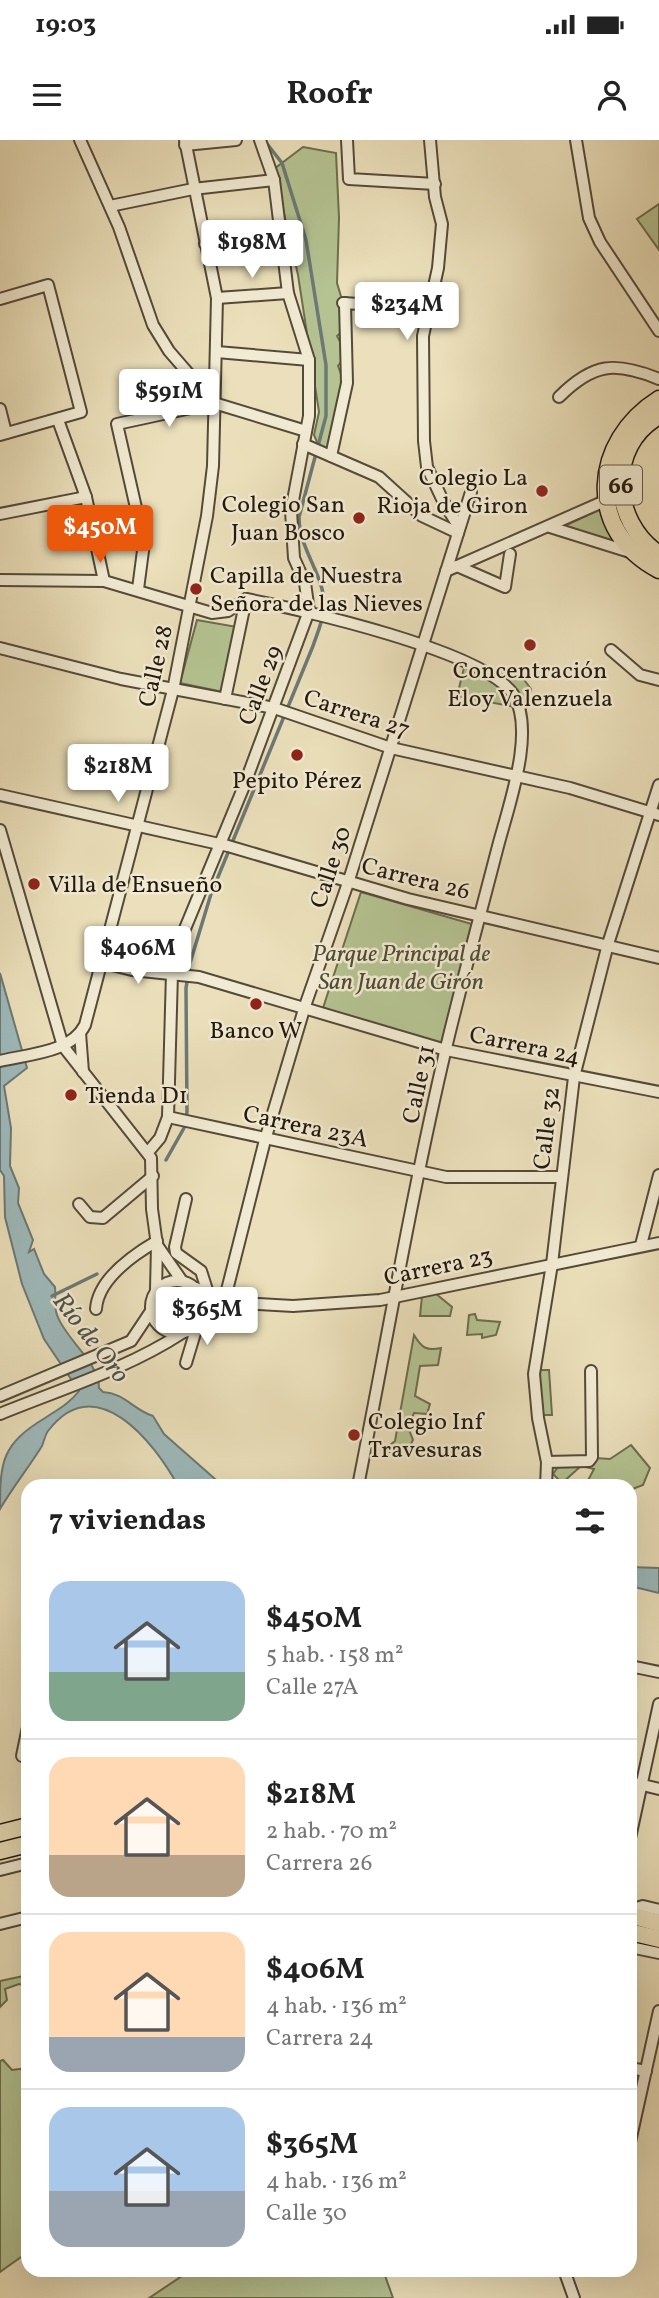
<!DOCTYPE html>
<html lang="es">
<meta charset="utf-8">
<style>
body{margin:0;font-family:Vollkorn,serif;background:#f2f2f2;color:#222;height:100vh;display:flex;flex-direction:column;font-size:26px;white-space:nowrap}
*{box-sizing:border-box;margin:0}
p{font-size:23px;color:#767676}
.icon{flex:none;width:38px;height:38px;fill:none;stroke:currentColor;stroke-width:2;stroke-linecap:round;stroke-linejoin:round}
.map{position:relative;flex:1;overflow:hidden}
.panel{position:absolute;left:21px;top:1339px;width:616px;height:798px;display:flex;flex-direction:column;background:#fff;border-radius:21px;box-shadow:0 7px 28px #0002}
.panel>*{flex:none}
.price{position:absolute;translate:-50% -60px;padding:0 16px;border-radius:7px;background:#fff;color:#222;font-size:23px;line-height:46px;filter:drop-shadow(0 2px 4px #0008)}
.price::after{content:'';position:absolute;left:50%;top:42px;width:21px;height:16px;margin-left:-10px;background:inherit;clip-path:polygon(0 0,100% 0,50% 100%)}
.price.selected{background:#ea580c;color:#fff}
ul{padding:0;list-style:none}
li{display:flex;align-items:center;gap:21px;height:175px;padding:0 28px}
li+li{border-top:2px solid #e0e0e0}
li span{display:grid;place-items:center;flex:none;width:196px;height:140px;border-radius:21px;color:#555}
li>.icon{margin-inline-start:auto}
span .icon{width:84px;height:84px;fill:#fffc;stroke-width:1}
li b{font-size:30px}
h2{display:flex;justify-content:space-between;align-items:center;height:84px;padding:0 28px;font-size:30px}
.status{display:flex;justify-content:space-between;align-items:center;height:49px;padding:0 35px;background:#fff;direction:ltr}
.status svg{height:19px;fill:currentColor}
header{display:flex;justify-content:space-between;align-items:center;height:91px;padding:0 28px;background:#fff;font-size:32px;font-weight:700}
.map>svg:first-child{display:block}
.green{fill:#b5c392;stroke:#6c6e50;stroke-width:2}
.water{fill:#9ebabc;stroke:#6c7977;stroke-width:2}
.lines{fill:none;stroke-linecap:round;stroke-linejoin:round}
.stream{stroke:#6c7977;stroke-width:3.5}
.minor-casing{stroke:#544a3a;stroke-width:14}
.highway-casing{stroke:#22180f;stroke-width:19}
.minor{stroke:#f2ebd3;stroke-width:10}
.highway{stroke:#ebe0bb;stroke-width:16}
.poi-dot{fill:#8f2418;stroke:#f2ebd3;stroke-width:2.5}
.labels{text-anchor:middle;stroke-width:5;stroke-linejoin:round;paint-order:stroke}
.shield{fill:#f2ebd3;stroke:#60574a;stroke-width:2}
.shield-label{font-size:23px;font-weight:bold;fill:#22180f}
.poi-label{font-size:24px;fill:#22180f;stroke:#f2ebd3;text-anchor:start}
.street-label{font-size:24px;fill:#22180f;stroke:#f2ebd3}
.park-label{font-size:24px;font-style:italic;fill:#4e4b36;stroke:#f2ebd3}
.water-label{font-size:26px;font-style:italic;fill:#4d514c;stroke:#f2ebd3}
</style>
<div class="status"><b>19:03</b><svg viewBox="0 0 49 12"><path d="M0 12V9h3v3zM5 12V6h3v6zM10 12V3h3v9zM15 12V0h3v12zM26 1h20v11H26zM47 4h2v5h-2z"/></svg></div>
<header><svg class="icon" aria-label="menu" viewBox="0 0 24 24"><path d="M4 6h16M4 12h16M4 18h16"/></svg>Roofr<svg class="icon" aria-label="person" viewBox="0 0 24 24"><circle cx="12" cy="8" r="4"/><path d="M4 21q1-7 8-7t8 7"/></svg></header>
<div class="map">
<svg width="659" height="2158" viewBox="0 0 659 2158">
<rect width="100%" height="100%" fill="#ebe0bb"/>
<filter id="stains"><feTurbulence type="fractalNoise" baseFrequency=".00286" numOctaves="4"/><feColorMatrix values="0 0 0 0 .2 0 0 0 0 .09 0 0 0 0 .02 0 0 0 .5 -.17"/></filter>
<radialGradient id="worn" r=".72"><stop offset=".6" stop-color="#630" stop-opacity="0"/><stop offset="1" stop-color="#630" stop-opacity=".3"/></radialGradient>
<g class="green">
<path d="M303,7L336,13L339,78L337,143L343,163V191L337,196L344,209L341,215L344,218L338,226L345,245H341L344,260L329,310L319,307L314,295L319,272L298,135L274,29Z"/>
<path d="M659,64V110L637,79Z"/>
<path d="M601,369L604,383L619,404L562,387Z"/>
<path d="M197,480L237,487L223,552L180,543Z"/>
<path d="M466,520L522,537L531,549L526,569L457,556Z"/>
<path d="M361,752L475,785L445,906L323,868Z"/>
<path d="M435,1153L452,1167L450,1176H420L422,1156Z"/>
<path d="M475,1174L477,1180L500,1182L496,1195L482,1198V1194L467,1195L469,1175Z"/>
<path d="M414,1195C422,1208 426,1211 441,1208L438,1225L420,1226L415,1256L430,1264L427,1274L414,1273L408,1287L413,1300L409,1308L403,1307L398,1317L385,1309L395,1301Z"/>
<path d="M539,1230H549L552,1275H541Z"/>
<path d="M631,1305L650,1328L643,1345L630,1350V1346H585L594,1329L581,1326L562,1343L553,1334L566,1316L610,1319Z"/>
<path d="M28,1835V1846L19,1844L5,1849L7,1860L0,1867V1841Z"/>
<path d="M3,1920L12,1930L28,1928V2112L0,2132V1921Z"/>
<path d="M191,2130H383L393,2158H149Z"/>
</g>
<g class="water">
<path d="M0,833L27,928L4,946L11,988L10,1026L19,1048L18,1063L33,1100L29,1112L34,1109L44,1134L55,1147C56,1156 54,1167 57,1175C66,1200 99,1222 99,1248L103,1252C124,1253 134,1270 153,1276L164,1294L223,1346H178C154,1302 96,1228 48,1291C45,1295 44,1301 42,1306C29,1327 13,1347 0,1369C0,1321 2,1304 45,1278C57,1270 70,1263 79,1251L44,1199L22,1144L5,1077L4,1036L0,1030Z"/>
<path d="M630,1427L659,1428V1453L630,1446Z"/>
</g>
<g class="lines">
<g class="stream">
<path d="M166,1020L184,988L187,972L186,848L190,823L211,754L313,506C317,494 323,481 324,468C326,436 299,411 299,377L326,276V225L306,100L282,23L264,0"/>
<path d="M52,1156L97,1134"/>
</g>
<g class="minor-casing">
<g id="minor">
<path d="M80,0L119,87L153,185L169,211L214,263"/>
<path d="M347,0L349,39L435,44"/>
<path d="M430,0L435,57L442,84L438,128L423,196L424,301L427,327L444,363L459,387"/>
<path d="M576,0L589,78L600,102L659,191"/>
<path d="M185,5L236,0"/>
<path d="M110,66L193,49L274,40"/>
<path d="M205,104L281,98"/>
<path d="M217,158L288,153"/>
<path d="M0,159L48,145L81,272L0,295"/>
<path d="M343,163L391,166L397,151L432,154"/>
<path d="M217,212L309,220"/>
<path d="M559,257C593,223 615,221 659,239"/>
<path d="M0,269L6,293"/>
<path d="M58,280L86,357L104,441"/>
<path d="M303,304L379,337L422,376L458,393"/>
<path d="M331,316L347,243L345,163"/>
<path d="M0,374L86,357"/>
<path d="M550,387L633,413"/>
<path d="M457,426L505,447L510,414"/>
<path d="M446,431L607,360"/>
<path d="M0,440L104,441L212,473L228,471L246,459C300,469 484,511 513,554C537,591 507,670 497,710C480,776 462,841 446,908C412,1052 387,1200 358,1346"/>
<path d="M138,449L144,403L117,284L214,263L306,291"/>
<path d="M0,508L121,539L274,568L391,608L570,648L659,675"/>
<path d="M611,510L640,535L659,540"/>
<path d="M225,559L246,459"/>
<path d="M0,655L228,706L408,759L659,818"/>
<path d="M0,690L63,906L151,1018L152,1069L157,1105L156,1150"/>
<path d="M100,822L132,830L199,837L446,910L659,952"/>
<path d="M80,893L83,932"/>
<path d="M0,921C28,914 71,913 85,885L173,550L207,376L213,326L217,158L185,0"/>
<path d="M168,977L446,1037H561"/>
<path d="M149,1011L160,998L168,977L172,833L177,808L244,646L309,471L305,443L294,418L291,371L309,276V220L288,153L274,40L260,0"/>
<path d="M186,1059L175,1107L176,1113L201,1131L208,1153"/>
<path d="M79,1064L90,1077L103,1078L153,1036"/>
<path d="M157,1105L182,1141"/>
<path d="M641,1105L659,1035"/>
<circle cx="177" cy="1167" r="26"/>
<path d="M196,1148L224,1162L293,1166L380,1160L659,1103"/>
<path d="M224,1162L265,1000L305,866L348,743L471,352"/>
<path d="M96,1169C98,1139 133,1115 157,1101"/>
<path d="M186,1223L198,1183"/>
<path d="M0,1256L131,1201L151,1171"/>
<path d="M0,1274C61,1249 127,1229 182,1193"/>
<path d="M547,1322L589,1321L592,1317L591,1231"/>
<path d="M546,1346L547,1322L538,1278L534,1234L552,1124L574,937L608,804L659,645"/>
<path d="M630,1526L659,1532"/>
<path d="M28,1587L22,1616L28,1617"/>
<path d="M630,1642L659,1649"/>
<path d="M630,1698L659,1564"/>
<path d="M0,1730L28,1723"/>
<path d="M630,1770L643,1766L659,1770"/>
<path d="M0,1784L28,1777"/>
<path d="M630,1807L659,1813"/>
<path d="M630,1928L646,1931"/>
<path d="M630,2002L659,1871"/>
<path d="M564,2130L574,2158"/>
</g>
</g>
<g class="highway-casing">
<g id="highway">
<path d="M659,259C592,301 584,391 659,430"/>
<path d="M659,276C606,306 611,382 659,414"/>
<path d="M0,1693L28,1686"/>
<path d="M0,1711L28,1704"/>
<path d="M630,1775L659,1783"/>
<path d="M630,1792L659,1799"/>
</g>
</g>
<use href="#minor" class="minor"/>
<use href="#highway" class="highway"/>
</g>
<g class="poi-dot">
<circle cx="542" cy="351" r="7"/>
<circle cx="359" cy="378" r="7"/>
<circle cx="196" cy="449" r="7"/>
<circle cx="530" cy="505" r="7"/>
<circle cx="297" cy="615" r="7"/>
<circle cx="34" cy="744" r="7"/>
<circle cx="256" cy="864" r="7"/>
<circle cx="71" cy="955" r="7"/>
<circle cx="354" cy="1295" r="7"/>
</g>
<g class="labels">
<rect class="shield" x="600" y="325.5" width="42" height="39" rx="5"/>
<g class="shield-label">
<text x="621" y="353">66</text>
</g>
<g class="poi-label">
<text x="528" y="345" text-anchor="end">Colegio La<tspan x="528" dy="28">Rioja de Giron</tspan></text>
<text x="345" y="372" text-anchor="end">Colegio San<tspan x="345" dy="28">Juan Bosco</tspan></text>
<text x="210" y="443">Capilla de Nuestra<tspan x="210" dy="28">Señora de las Nieves</tspan></text>
<text x="530" y="538" text-anchor="middle">Concentración<tspan x="530" dy="28">Eloy Valenzuela</tspan></text>
<text x="297" y="648" text-anchor="middle">Pepito Pérez</text>
<text x="48" y="752">Villa de Ensueño</text>
<text x="256" y="898" text-anchor="middle">Banco W</text>
<text x="85" y="963">Tienda D1</text>
<text x="368" y="1289">Colegio Inf<tspan x="368" dy="28">Travesuras</tspan></text>
</g>
<g class="street-label">
<text transform="translate(155 526) rotate(-77)" y="8">Calle 28</text>
<text transform="translate(260 545) rotate(-69)" y="8">Calle 29</text>
<text transform="translate(357 573) rotate(18)" y="8">Carrera 27</text>
<text transform="translate(330 727) rotate(-72)" y="8">Calle 30</text>
<text transform="translate(416 738) rotate(14)" y="8">Carrera 26</text>
<text transform="translate(525 905) rotate(12)" y="8">Carrera 24</text>
<text transform="translate(418 944) rotate(-78)" y="8">Calle 31</text>
<text transform="translate(306 986) rotate(12)" y="8">Carrera 23A</text>
<text transform="translate(546 988) rotate(-83)" y="8">Calle 32</text>
<text transform="translate(438 1126) rotate(-12)" y="8">Carrera 23</text>
</g>
<g class="park-label">
<text x="401" y="821">Parque Principal de<tspan x="401" dy="28">San Juan de Girón</tspan></text>
</g>
<g class="water-label">
<text transform="translate(92 1197) rotate(52)" y="9">Río de Oro</text>
</g>
</g>
<rect width="100%" height="100%" filter="url(#stains)"/>
<rect width="100%" height="100%" fill="url(#worn)"/>
</svg>
<b class="price" style="left:252px;top:140px">$198M</b>
<b class="price" style="left:407px;top:202px">$234M</b>
<b class="price" style="left:169px;top:289px">$591M</b>
<b class="price selected" style="left:100px;top:425px">$450M</b>
<b class="price" style="left:118px;top:664px">$218M</b>
<b class="price" style="left:138px;top:846px">$406M</b>
<b class="price" style="left:207px;top:1207px">$365M</b>
<section class="panel">
<h2>7 viviendas<svg class="icon" aria-label="filters" viewBox="0 0 24 24"><path d="M4 7h16M4 17h16"/><circle cx="9" cy="7" r="2"/><circle cx="15" cy="17" r="2"/></svg></h2>
<ul>
<li><span style="background:linear-gradient(#a9c7e8 65%,#7fa58c 0)"><svg class="icon" aria-label="home" viewBox="0 0 24 24"><path d="M3 11l9-7 9 7M6 9v11h12V9"/></svg></span><div><b>$450M</b><p>5 hab. · 158 m²</p><p>Calle 27A</p></div></li>
<li><span style="background:linear-gradient(#ffd9b3 70%,#b9a48a 0)"><svg class="icon" aria-label="home" viewBox="0 0 24 24"><path d="M3 11l9-7 9 7M6 9v11h12V9"/></svg></span><div><b>$218M</b><p>2 hab. · 70 m²</p><p>Carrera 26</p></div></li>
<li><span style="background:linear-gradient(#ffd9b3 75%,#9aa5b1 0)"><svg class="icon" aria-label="home" viewBox="0 0 24 24"><path d="M3 11l9-7 9 7M6 9v11h12V9"/></svg></span><div><b>$406M</b><p>4 hab. · 136 m²</p><p>Carrera 24</p></div></li>
<li><span style="background:linear-gradient(#a9c7e8 60%,#9aa5b1 0)"><svg class="icon" aria-label="home" viewBox="0 0 24 24"><path d="M3 11l9-7 9 7M6 9v11h12V9"/></svg></span><div><b>$365M</b><p>4 hab. · 136 m²</p><p>Calle 30</p></div></li>
</ul>
</section>
</div>
